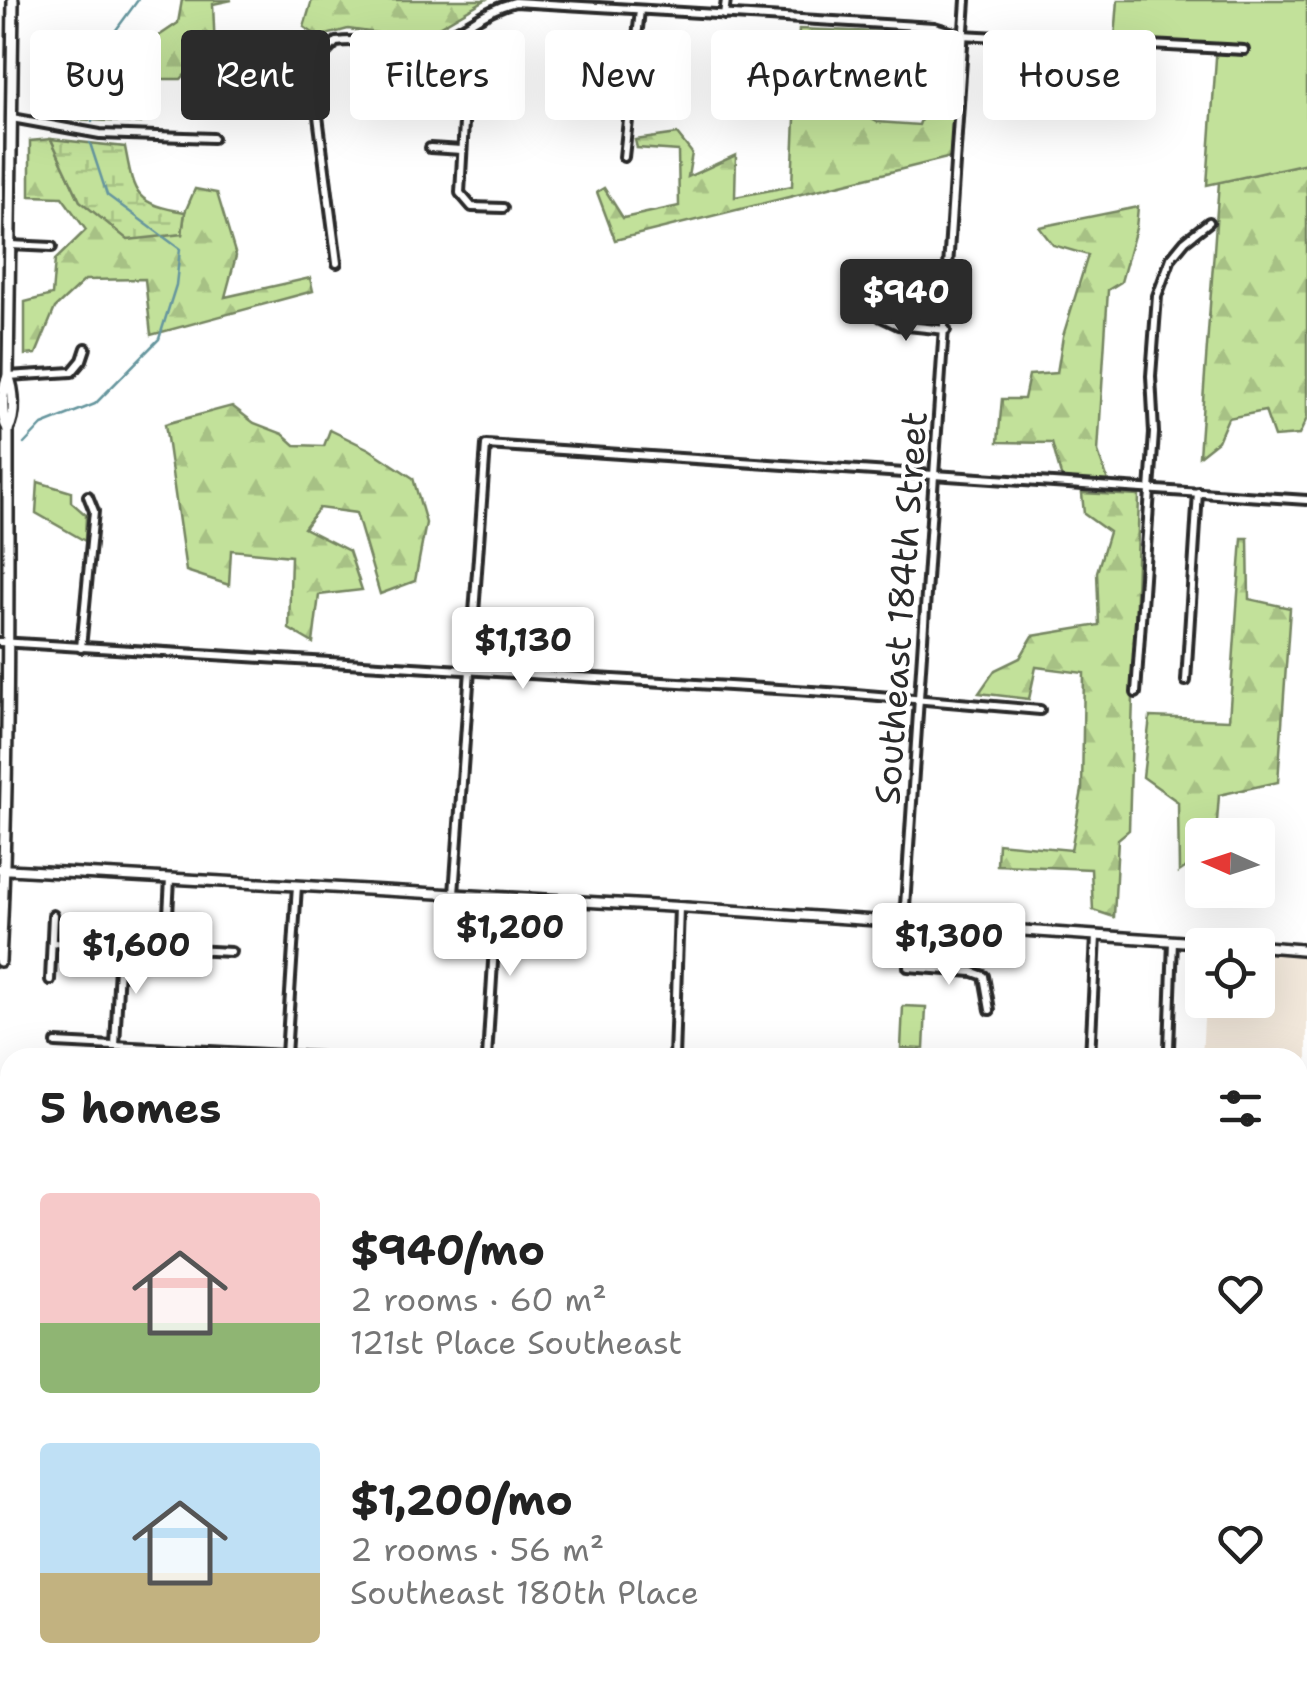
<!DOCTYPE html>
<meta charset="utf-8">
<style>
body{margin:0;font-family:"Shantell Sans",sans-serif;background:#f6f6f6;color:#222;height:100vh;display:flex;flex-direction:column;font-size:38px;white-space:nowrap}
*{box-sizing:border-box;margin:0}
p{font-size:32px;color:#767676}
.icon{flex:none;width:55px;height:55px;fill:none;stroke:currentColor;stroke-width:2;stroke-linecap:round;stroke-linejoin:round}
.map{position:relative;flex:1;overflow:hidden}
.sheet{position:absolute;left:0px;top:1048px;width:1308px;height:642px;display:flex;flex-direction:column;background:#fff;border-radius:30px 30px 0 0;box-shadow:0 10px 40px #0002}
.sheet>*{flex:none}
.top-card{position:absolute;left:30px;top:30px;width:1248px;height:90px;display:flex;gap:20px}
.needle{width:65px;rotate:273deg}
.fabs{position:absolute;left:1185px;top:818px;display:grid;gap:20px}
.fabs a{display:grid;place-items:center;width:90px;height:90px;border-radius:10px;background:#fff;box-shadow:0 10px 40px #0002;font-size:50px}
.price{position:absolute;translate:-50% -85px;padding:0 22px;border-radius:10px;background:#fff;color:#222;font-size:32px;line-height:65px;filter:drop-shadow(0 2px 5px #0008)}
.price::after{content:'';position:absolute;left:50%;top:60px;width:30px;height:22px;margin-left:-15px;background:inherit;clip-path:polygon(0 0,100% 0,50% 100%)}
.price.on{background:#2b2b2b;color:#fff}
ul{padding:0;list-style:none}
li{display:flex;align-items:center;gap:30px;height:250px;padding:0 40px}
li span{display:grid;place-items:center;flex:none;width:280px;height:200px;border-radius:10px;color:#555}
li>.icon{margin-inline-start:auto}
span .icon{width:120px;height:120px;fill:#fffc;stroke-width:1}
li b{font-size:42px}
h2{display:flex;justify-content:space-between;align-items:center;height:120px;padding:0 40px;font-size:42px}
.chip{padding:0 35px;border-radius:10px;background:#fff;box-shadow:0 10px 40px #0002;font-size:35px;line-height:90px}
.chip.on{background:#2b2b2b;color:#fff}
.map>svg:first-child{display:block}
.built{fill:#f2e8db}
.forest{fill:url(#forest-firs);stroke:#768662;stroke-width:2.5}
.wetland{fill:url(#wetland-marsh);stroke:#768662;stroke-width:2.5}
.green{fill:#c2e19a;stroke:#768662;stroke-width:2.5}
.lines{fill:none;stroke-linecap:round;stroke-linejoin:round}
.stream{stroke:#66969e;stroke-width:2.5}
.minor-casing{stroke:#2b2b2b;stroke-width:14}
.tertiary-casing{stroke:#2b2b2b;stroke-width:15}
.secondary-casing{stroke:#2b2b2b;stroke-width:16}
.minor{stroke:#fff;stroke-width:6}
.tertiary{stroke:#fff;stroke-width:8}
.secondary{stroke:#fff;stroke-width:9}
.labels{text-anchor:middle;stroke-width:8;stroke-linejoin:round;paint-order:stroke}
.street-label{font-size:35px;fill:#2b2b2b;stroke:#fff}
</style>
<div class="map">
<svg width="1307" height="1689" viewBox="0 0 1307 1689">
<defs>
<pattern id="forest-firs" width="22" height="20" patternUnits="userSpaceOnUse" patternTransform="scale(2.5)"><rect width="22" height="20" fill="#c2e19a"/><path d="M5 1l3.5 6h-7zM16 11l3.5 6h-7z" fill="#a7c185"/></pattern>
<pattern id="wetland-marsh" width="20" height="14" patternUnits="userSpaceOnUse" patternTransform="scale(2.5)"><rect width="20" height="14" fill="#c2e19a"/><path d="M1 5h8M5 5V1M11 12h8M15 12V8" fill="none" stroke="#a7c185"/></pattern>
</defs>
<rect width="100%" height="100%" fill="#fff"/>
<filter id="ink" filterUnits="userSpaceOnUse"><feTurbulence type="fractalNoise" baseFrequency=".01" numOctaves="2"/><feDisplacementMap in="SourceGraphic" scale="20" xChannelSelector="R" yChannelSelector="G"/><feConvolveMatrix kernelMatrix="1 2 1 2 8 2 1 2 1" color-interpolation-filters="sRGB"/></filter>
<g filter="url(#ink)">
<g class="built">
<path d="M1258,953L1307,957V1246L1298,1245V1058H1202L1205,1000H1258Z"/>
<path d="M0,1551L4,1552L2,1602L10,1603V1680H290L418,1689H0Z"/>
</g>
<g class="forest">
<path d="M182,0H232L213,4L216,74L193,66L181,79H145L141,123L58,118L50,111L122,108L120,62L178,23Z"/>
<path d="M312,0H485L435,29L406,37L348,29L319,37L304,27Z"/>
<path d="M799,29L929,34L953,43L951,77H945L934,55L893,52L861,73L850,107L877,122L919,125L926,105L953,106L951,157L615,240L597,192L604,188L623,218L679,206L678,151L637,148L635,140L677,134L692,153L688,177L736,155L735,197L792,186Z"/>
<path d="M51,139L80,201L182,234L185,212L195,189L217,193L236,256L225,297L310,278L313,291L151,335L145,279L85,280L55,308L36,354L25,355V302L52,295L55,260L86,230L62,197L30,196V141Z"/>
<path d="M1307,163V418L1299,435L1274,437L1265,411L1228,418L1218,441L1199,456L1219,182Z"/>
<path d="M1138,207L1136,228L1121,282L1108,290L1098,452L1108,481L1062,479L1052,443L998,442L1002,399H1024L1029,375L1057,373L1063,336L1088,255L1053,245L1039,227Z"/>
<path d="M232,406L254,423L283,434L295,445L324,446L330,430L369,449L413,478L426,523L415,581L380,594L356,513L319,508L304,528L349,551L362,590L319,595L313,643L289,629L291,556L231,550L229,585L186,571L165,424Z"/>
<path d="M1082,493L1139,496L1129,830L1118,839L1114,917L1093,910L1091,869L997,865L998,843L1071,850L1082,790L1084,673L1036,667L1029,699L979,693L995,670L1020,658L1033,636L1099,625L1097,572L1109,532L1084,514Z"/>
<path d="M1242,538H1248L1249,599L1290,608L1278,782L1219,795L1216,835H1202V843L1196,845L1188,866L1179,872L1178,802L1143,777L1150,717L1229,720Z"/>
<path d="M1298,1245L1307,1246V1402L1298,1401Z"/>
</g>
<path class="wetland" d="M51,139L125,147C134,194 134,204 185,212L182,234L128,240L80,201Z"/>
<g class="green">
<path d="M1118,0H1307V163L1207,185L1217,44L1115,38Z"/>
<path d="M38,482L71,492V502L86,515L85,541L36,513Z"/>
<path d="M903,1006L926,1007L924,1049L901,1048Z"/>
</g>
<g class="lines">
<g class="stream">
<path d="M92,122L102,49L138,0"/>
<path d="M24,444L42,425L95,404L159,339L176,285L180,249L107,195L90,143"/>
</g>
<g class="minor-casing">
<g id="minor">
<path d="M724,15L726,0"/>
<path d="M458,30L468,52L460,193L472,207L503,208"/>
<path d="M465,99L506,100"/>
<path d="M12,118L100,134L213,138"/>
<path d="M430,148L462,150"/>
<path d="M624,157L640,10"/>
<path d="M10,245L52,247"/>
<path d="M337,263L314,85L319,60L336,42C368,37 399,49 430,41C463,33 480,11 515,2L934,27L961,35L1244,50"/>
<path d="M881,317L898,325L946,330"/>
<path d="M8,376L72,372L82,360L86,348"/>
<path d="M0,642L844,693L1040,710"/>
<path d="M81,648L94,511L88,496"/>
<path d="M1186,681L1198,492"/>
<path d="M1136,693L1154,433L1151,376L1157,296L1171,258L1185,241L1209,222"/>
<path d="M454,894L486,445L1307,500"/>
<path d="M904,921L966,0"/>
<path d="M910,922L908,967L973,972L984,976L990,1010"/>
<path d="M52,943L231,952"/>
<path d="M166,949L170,879"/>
<path d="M50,980L53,915"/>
<path d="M56,1043L342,1058"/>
<path d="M115,1046L120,946"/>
<path d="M1169,1048L1173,941"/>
<path d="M286,1055L297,886"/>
<path d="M487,1058L497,898"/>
<path d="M674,1058L679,907"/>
<path d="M1090,1058L1096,936"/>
<path d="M0,1152L10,1153"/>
<path d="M0,1380L10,1381"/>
<path d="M1298,1447H1307"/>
<path d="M1306,1484L1307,1472"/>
<path d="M0,1545H10"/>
<path d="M1298,1579H1305"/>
<path d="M0,1652L10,1653"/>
<path d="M1298,1664H1299"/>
<path d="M467,1689V1680"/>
<path d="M560,1689V1680"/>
<path d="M650,1689L651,1680"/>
<path d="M731,1689L739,1680"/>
<path d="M921,1689L936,1680"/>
<path d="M1067,1689V1680"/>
<path d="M1259,1689L1261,1680"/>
</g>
</g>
<g class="tertiary-casing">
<g id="tertiary">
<path d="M0,869L679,907L1234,945"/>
<path d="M1258,946L1307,950"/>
</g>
</g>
<g class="secondary-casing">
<g id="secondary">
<path d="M8,429C16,416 14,389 8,376"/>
<path d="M0,961C9,784 8,606 8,429C0,416 2,390 8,376L13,0"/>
</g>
</g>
<use href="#minor" class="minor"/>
<use href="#tertiary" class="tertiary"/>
<use href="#secondary" class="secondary"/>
</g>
</g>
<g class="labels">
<g class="street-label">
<text transform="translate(901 608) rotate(-86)" y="12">Southeast 184th Street</text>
</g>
</g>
</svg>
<div class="fabs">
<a><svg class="needle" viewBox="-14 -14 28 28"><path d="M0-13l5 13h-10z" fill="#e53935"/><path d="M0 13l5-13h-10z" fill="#767676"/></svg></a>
<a><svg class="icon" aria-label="locate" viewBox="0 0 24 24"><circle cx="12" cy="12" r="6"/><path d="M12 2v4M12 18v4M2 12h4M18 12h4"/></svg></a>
</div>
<b class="price on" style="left:906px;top:344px">$940</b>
<b class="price" style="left:523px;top:692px">$1,130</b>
<b class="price" style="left:510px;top:979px">$1,200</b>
<b class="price" style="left:949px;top:988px">$1,300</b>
<b class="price" style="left:136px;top:997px">$1,600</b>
<div class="top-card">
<a class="chip">Buy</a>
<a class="chip on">Rent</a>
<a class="chip">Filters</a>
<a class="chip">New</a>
<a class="chip">Apartment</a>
<a class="chip">House</a>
</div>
<section class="sheet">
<h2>5 homes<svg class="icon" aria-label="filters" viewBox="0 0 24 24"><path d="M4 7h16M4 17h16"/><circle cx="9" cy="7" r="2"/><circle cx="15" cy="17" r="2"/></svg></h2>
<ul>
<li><span style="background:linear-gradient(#f6c9c9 65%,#8fb573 0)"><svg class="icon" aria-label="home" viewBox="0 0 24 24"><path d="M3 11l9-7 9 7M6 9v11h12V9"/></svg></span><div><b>$940/mo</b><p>2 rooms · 60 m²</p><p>121st Place Southeast</p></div><svg class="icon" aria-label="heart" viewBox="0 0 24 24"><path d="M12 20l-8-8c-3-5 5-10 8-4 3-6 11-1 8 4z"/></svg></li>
<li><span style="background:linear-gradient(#bfe0f5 65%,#c2b280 0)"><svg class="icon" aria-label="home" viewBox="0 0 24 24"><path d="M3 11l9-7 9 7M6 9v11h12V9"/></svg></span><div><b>$1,200/mo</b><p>2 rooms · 56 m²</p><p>Southeast 180th Place</p></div><svg class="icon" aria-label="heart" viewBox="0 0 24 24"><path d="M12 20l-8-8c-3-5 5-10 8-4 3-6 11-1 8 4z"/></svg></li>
</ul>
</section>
</div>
